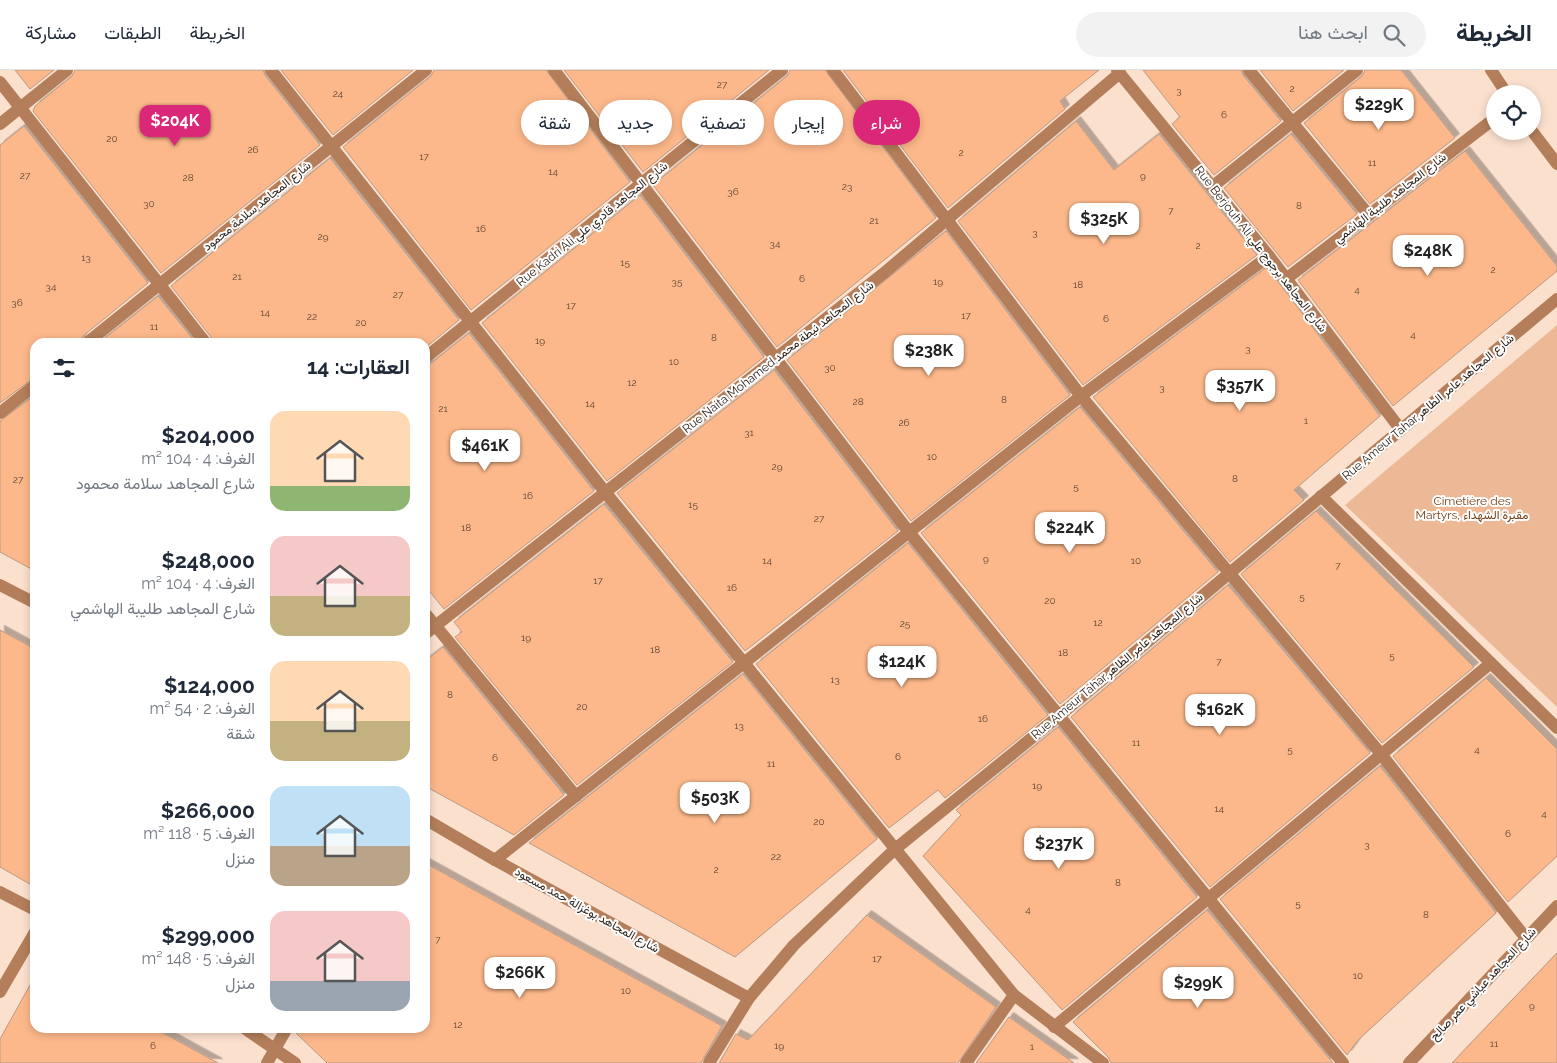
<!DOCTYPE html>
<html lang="ar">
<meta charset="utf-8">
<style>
body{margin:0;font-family:Raleway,Vazirmatn,sans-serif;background:#f2f2f3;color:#1f2937;direction:rtl;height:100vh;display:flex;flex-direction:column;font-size:19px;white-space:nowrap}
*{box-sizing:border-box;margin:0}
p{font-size:16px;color:#747a83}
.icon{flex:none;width:28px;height:28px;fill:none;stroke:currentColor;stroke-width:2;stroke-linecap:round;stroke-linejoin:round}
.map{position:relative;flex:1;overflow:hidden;direction:ltr}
.sheet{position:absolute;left:30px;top:268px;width:400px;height:695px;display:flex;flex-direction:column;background:#fff;border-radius:15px;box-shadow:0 2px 8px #0003;direction:rtl}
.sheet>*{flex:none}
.top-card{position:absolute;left:445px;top:30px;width:475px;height:45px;direction:rtl;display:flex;gap:10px}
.fabs{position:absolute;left:1486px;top:15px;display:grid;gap:10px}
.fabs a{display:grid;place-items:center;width:55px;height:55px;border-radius:50%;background:#fff;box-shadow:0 2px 8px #0003;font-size:25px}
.price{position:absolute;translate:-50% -42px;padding:0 11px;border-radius:10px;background:#fff;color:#222;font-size:16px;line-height:32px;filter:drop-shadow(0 1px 2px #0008)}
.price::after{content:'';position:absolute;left:50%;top:30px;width:15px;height:11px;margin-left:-8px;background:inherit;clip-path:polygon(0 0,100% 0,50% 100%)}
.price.selected{background:#db2777;color:#fff}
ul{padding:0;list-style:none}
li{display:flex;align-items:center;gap:15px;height:125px;padding:0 20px}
li span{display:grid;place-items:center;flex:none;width:140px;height:100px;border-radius:15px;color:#555}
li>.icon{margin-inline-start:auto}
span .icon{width:60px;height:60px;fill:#fffc;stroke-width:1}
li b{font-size:21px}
h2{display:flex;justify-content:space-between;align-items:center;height:60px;padding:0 20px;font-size:21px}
.chip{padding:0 18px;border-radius:22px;background:#fff;box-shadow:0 2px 8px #0003;font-size:18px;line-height:45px}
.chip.selected{background:#db2777;color:#fff}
header{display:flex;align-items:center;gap:30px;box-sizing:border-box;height:70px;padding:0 25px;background:#fff;border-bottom:1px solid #e0e1e3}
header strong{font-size:24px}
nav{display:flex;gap:28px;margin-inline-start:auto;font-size:18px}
.search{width:350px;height:45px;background:#f2f2f3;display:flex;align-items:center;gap:12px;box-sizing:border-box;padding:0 18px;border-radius:28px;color:#747a83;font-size:19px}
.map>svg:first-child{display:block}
.green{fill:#ecb895}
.building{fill:#fcb88a;stroke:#ba9a85;filter:url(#shadow)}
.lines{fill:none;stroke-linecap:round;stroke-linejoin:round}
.minor{stroke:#b47e5a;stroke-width:12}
.tertiary{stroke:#b47e5a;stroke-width:12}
.labels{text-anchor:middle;stroke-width:4;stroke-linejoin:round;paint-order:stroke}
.number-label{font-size:10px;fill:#5e4432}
.street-label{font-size:12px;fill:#291d15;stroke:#fff}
.park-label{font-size:12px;fill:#753f14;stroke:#fff}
</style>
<header>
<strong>الخريطة</strong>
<div class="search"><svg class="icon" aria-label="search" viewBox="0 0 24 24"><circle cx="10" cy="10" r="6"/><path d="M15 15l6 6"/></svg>ابحث هنا</div>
<nav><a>الخريطة</a><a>الطبقات</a><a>مشاركة</a></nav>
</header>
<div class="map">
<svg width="1557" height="993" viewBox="0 0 1557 993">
<defs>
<filter id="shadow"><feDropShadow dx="4.5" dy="-4.5" stdDeviation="0" flood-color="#0004"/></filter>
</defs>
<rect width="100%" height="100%" fill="#fbe0ce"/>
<path class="green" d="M1557,255V637L1345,435Z"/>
<g class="building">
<path d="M15,0H54L30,19Z"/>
<path d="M75,0H263L265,5L320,75L161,203L33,41L35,36L72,6Z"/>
<path d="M281,0H413L333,65Z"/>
<path d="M434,0H546L630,112L471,240L343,77L431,6Z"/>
<path d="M564,0H769L643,102Z"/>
<path d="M790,0H825L936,148L777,277L653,115L787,6Z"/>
<path d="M843,0H1099L1060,31L1065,39L948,138Z"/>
<path d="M1143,0H1241L1243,5L1281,51L1214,105L1172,54L1180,47Z"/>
<path d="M1260,0H1344L1293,41Z"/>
<path d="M1365,0H1401L1455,68L1370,134L1304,53L1362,6Z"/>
<path d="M1076,51L1114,100L1159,64L1257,185L1083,315L958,151Z"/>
<path d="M24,56L148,213L83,266L80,272H35V307L0,333V75Z"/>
<path d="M1291,64L1357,144L1288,197L1224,118Z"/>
<path d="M1465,81L1557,196V201L1393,336L1298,210Z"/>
<path d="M330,88L459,250L425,278V272H213L211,267L171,216Z"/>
<path d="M640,125L764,287L607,411L482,253Z"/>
<path d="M946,161L1070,325L911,451L787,290Z"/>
<path d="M1267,197L1380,346L1294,420L1304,430L1230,492L1093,327Z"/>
<path d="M158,226L195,272H100Z"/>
<path d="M469,263L594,421L444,539L425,516V296L430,294Z"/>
<path d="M774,300L898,461L745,581L617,423Z"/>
<path d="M35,325V501L0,482V351Z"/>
<path d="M1080,337L1218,502L1060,634L921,463Z"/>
<path d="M604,434L733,592L577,715L455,567L462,562L454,552Z"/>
<path d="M1316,441L1474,597L1382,673L1241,504Z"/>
<path d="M908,473L1048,645L945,728L938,720L889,758L756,594Z"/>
<path d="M1228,515L1370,683L1210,817L1071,647Z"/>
<path d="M0,560L35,579V817L0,797Z"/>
<path d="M443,577L564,725L514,765L425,716V591Z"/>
<path d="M743,604L877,769L735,887L529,773Z"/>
<path d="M1486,608L1557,679V786L1508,832L1393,686Z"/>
<path d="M1058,657L1197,827L1062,940L923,786L961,745L956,740Z"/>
<path d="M1380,696L1496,843L1358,970L1347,985L1220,829Z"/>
<path d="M425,793L722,956L701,993H327L294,961L295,958H425Z"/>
<path d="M1207,840L1333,993H1111L1108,987L1073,952Z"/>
<path d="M867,845L996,937L958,993H719L736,964L748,970Z"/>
<path d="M1557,883V993H1452L1491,952Z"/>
<path d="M35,906V958H154L218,993H0V969Z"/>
<path d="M1009,947L1074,993H976Z"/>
</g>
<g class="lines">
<g class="minor">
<path d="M271,0L606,423L1014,925L1103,993"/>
<path d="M554,0L909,462L1343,993"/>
<path d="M833,0L1081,326L1381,684L1525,867"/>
<path d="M1117,0L1269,186L1401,360"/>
<path d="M1249,0L1369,145"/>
<path d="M1491,0L1507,24"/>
<path d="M0,12L205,272"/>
<path d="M0,54L67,0"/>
<path d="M1532,61L1557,94"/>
<path d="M1212,117L1357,0"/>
<path d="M1286,209L1495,48"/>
<path d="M88,272L426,0"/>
<path d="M425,288L782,0"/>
<path d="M0,343L35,315"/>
<path d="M1321,426L1557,658"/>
<path d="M0,515L35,533"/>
<path d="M425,543L576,726"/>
<path d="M425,564L884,203L1120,3L1119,0"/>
<path d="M425,749L495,790L749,928"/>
<path d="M495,790L1081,326L1269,186"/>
<path d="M0,922L35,862"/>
<path d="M1054,957L1491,593"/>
<path d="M267,993L287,958"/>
<path d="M709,993L749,928L794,875L894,780L1060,645L1557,229"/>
<path d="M966,993L1014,925"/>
</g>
<g class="tertiary">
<path d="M0,822L35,840"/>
<path d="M244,958L295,993"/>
<path d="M1409,993L1557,836"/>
</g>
</g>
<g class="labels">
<g class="number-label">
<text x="722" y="18">27</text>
<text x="1292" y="22">2</text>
<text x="1179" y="24">3</text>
<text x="338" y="27">24</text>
<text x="1224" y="48">6</text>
<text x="112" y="72">20</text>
<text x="253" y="83">26</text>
<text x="961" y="86">2</text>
<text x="424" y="90">17</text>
<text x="1372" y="96">11</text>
<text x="553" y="105">14</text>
<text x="25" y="109">27</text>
<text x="1143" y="109">9</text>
<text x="188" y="111">28</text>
<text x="847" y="120">23</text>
<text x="733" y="125">36</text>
<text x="149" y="137">30</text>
<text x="1299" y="139">8</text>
<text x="1171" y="144">7</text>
<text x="874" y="154">21</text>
<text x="481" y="162">16</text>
<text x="1035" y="166">3</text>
<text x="323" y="170">29</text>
<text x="775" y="177">34</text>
<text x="1198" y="179">2</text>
<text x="86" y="191">13</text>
<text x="625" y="196">15</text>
<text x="1493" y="203">2</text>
<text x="237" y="210">21</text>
<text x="802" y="212">6</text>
<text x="677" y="215">35</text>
<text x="938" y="215">19</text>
<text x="1078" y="218">18</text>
<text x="51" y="220">34</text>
<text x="1357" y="223">4</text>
<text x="398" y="228">27</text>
<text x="17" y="236">36</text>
<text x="571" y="239">17</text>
<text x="265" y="246">14</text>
<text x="966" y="249">17</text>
<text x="312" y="250">22</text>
<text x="1106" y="252">6</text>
<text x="361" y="256">20</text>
<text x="154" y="260">11</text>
<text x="1413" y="268">4</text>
<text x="714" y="271">8</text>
<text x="540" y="274">19</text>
<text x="1248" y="282">3</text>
<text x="674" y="295">10</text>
<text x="830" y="301">30</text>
<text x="632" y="316">12</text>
<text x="1162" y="321">3</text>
<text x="1004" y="333">8</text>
<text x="858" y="335">28</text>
<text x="590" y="337">14</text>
<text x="443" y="342">21</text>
<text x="1306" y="354">1</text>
<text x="904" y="356">26</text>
<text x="749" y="366">31</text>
<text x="932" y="390">10</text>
<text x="777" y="400">29</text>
<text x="1235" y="412">8</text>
<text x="18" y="413">27</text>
<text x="1076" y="420">5</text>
<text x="528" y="429">16</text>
<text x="693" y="438">15</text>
<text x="819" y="452">27</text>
<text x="466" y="461">18</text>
<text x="986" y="492">9</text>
<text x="767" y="494">14</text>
<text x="1136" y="494">10</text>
<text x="1338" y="499">7</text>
<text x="598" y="514">17</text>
<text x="732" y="521">16</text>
<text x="1302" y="530">5</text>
<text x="1050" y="534">20</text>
<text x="1098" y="556">12</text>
<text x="905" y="557">25</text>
<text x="526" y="571">19</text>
<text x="655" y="583">18</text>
<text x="1063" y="586">18</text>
<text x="1392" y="589">5</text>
<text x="1219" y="595">7</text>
<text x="835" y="613">13</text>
<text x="450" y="628">8</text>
<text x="582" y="640">20</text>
<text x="983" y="652">16</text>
<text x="739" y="659">13</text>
<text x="1136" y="676">11</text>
<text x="1290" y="683">5</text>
<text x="1477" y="683">4</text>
<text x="898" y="690">6</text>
<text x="495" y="691">6</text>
<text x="771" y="697">11</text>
<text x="1037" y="719">19</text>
<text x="1219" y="742">14</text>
<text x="1544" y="747">4</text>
<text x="819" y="755">20</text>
<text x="1508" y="767">6</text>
<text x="1367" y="778">3</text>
<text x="776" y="790">22</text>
<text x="716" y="803">2</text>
<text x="1118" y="816">8</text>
<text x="1298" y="837">5</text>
<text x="1028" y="843">4</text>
<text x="1426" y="848">8</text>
<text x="438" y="873">7</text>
<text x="877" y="892">17</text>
<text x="1358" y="909">10</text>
<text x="626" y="924">10</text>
<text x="1532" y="939">9</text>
<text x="458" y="958">12</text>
<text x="1494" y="977">11</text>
<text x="153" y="979">6</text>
<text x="779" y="979">19</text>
<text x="1032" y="980">1</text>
</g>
<g class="street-label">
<text transform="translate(1390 128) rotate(-38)" y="4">شارع المجاهد طليبة الهاشمي</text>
<text transform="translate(257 136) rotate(-39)" y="4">شارع المجاهد سلامة محمود</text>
<text transform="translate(592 154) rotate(-39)" y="4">Rue Kadri Ali,شارع المجاهد قادري علي</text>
<text transform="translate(1261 179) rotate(52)" y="4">Rue Berjouh Ali,شارع المجاهد برجوح علي</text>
<text transform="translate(778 287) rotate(-38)" y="4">Rue Naita Mohamed,شارع المجاهد نيطة محمد</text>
<text transform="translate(1428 337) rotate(-40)" y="4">Rue Ameur Tahar,شارع المجاهد عامر الطاهر</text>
<text transform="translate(1117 596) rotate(-40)" y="4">Rue Ameur Tahar,شارع المجاهد عامر الطاهر</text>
<text transform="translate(587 840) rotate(29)" y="4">شارع المجاهد بوغزالة حمد مسعود</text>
<text transform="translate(1483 914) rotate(-47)" y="4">شارع المجاهد عياشي عمر صالح</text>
</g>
<g class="park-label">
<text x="1472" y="435">Cimetière des<tspan x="1472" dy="14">Martyrs, مقبرة الشهداء</tspan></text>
</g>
</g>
</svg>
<div class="fabs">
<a><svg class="icon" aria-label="locate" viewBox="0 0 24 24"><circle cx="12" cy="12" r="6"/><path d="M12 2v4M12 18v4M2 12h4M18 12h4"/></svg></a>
</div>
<b class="price" style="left:1379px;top:61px">$229K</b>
<b class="price selected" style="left:175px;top:77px">$204K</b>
<b class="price" style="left:1104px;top:175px">$325K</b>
<b class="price" style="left:1428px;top:207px">$248K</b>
<b class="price" style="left:929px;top:307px">$238K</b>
<b class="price" style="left:1240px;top:342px">$357K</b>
<b class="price" style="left:485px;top:402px">$461K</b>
<b class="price" style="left:1070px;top:484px">$224K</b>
<b class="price" style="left:902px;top:618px">$124K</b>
<b class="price" style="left:1220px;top:666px">$162K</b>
<b class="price" style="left:715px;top:754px">$503K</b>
<b class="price" style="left:1059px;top:800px">$237K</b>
<b class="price" style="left:520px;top:929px">$266K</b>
<b class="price" style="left:1198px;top:939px">$299K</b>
<div class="top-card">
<a class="chip selected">شراء</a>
<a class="chip">إيجار</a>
<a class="chip">تصفية</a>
<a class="chip">جديد</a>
<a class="chip">شقة</a>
</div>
<section class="sheet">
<h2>العقارات: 14<svg class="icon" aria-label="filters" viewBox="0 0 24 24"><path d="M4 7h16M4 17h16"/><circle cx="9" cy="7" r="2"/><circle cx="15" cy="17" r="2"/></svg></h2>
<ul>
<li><span style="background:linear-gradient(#ffd9b3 75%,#8fb573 0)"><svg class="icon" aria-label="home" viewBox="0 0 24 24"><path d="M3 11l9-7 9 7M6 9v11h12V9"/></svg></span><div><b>$204,000</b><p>الغرف: 4 · 104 m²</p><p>شارع المجاهد سلامة محمود</p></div></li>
<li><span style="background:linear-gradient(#f6c9c9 60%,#c2b280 0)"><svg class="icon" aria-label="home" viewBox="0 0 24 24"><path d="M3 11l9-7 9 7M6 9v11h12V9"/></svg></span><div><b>$248,000</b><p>الغرف: 4 · 104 m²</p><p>شارع المجاهد طليبة الهاشمي</p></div></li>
<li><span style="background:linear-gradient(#ffd9b3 60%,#c2b280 0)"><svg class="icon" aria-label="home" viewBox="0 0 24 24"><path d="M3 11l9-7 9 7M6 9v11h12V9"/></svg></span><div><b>$124,000</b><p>الغرف: 2 · 54 m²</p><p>شقة</p></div></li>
<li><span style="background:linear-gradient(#bfe0f5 60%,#b9a48a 0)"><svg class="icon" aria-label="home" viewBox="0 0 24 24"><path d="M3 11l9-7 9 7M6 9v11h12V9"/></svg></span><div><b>$266,000</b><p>الغرف: 5 · 118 m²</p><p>منزل</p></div></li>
<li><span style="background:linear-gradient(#f6c9c9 70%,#9aa5b1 0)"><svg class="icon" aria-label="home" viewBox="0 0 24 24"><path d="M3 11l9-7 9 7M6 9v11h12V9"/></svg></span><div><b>$299,000</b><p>الغرف: 5 · 148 m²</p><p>منزل</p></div></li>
</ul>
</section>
</div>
